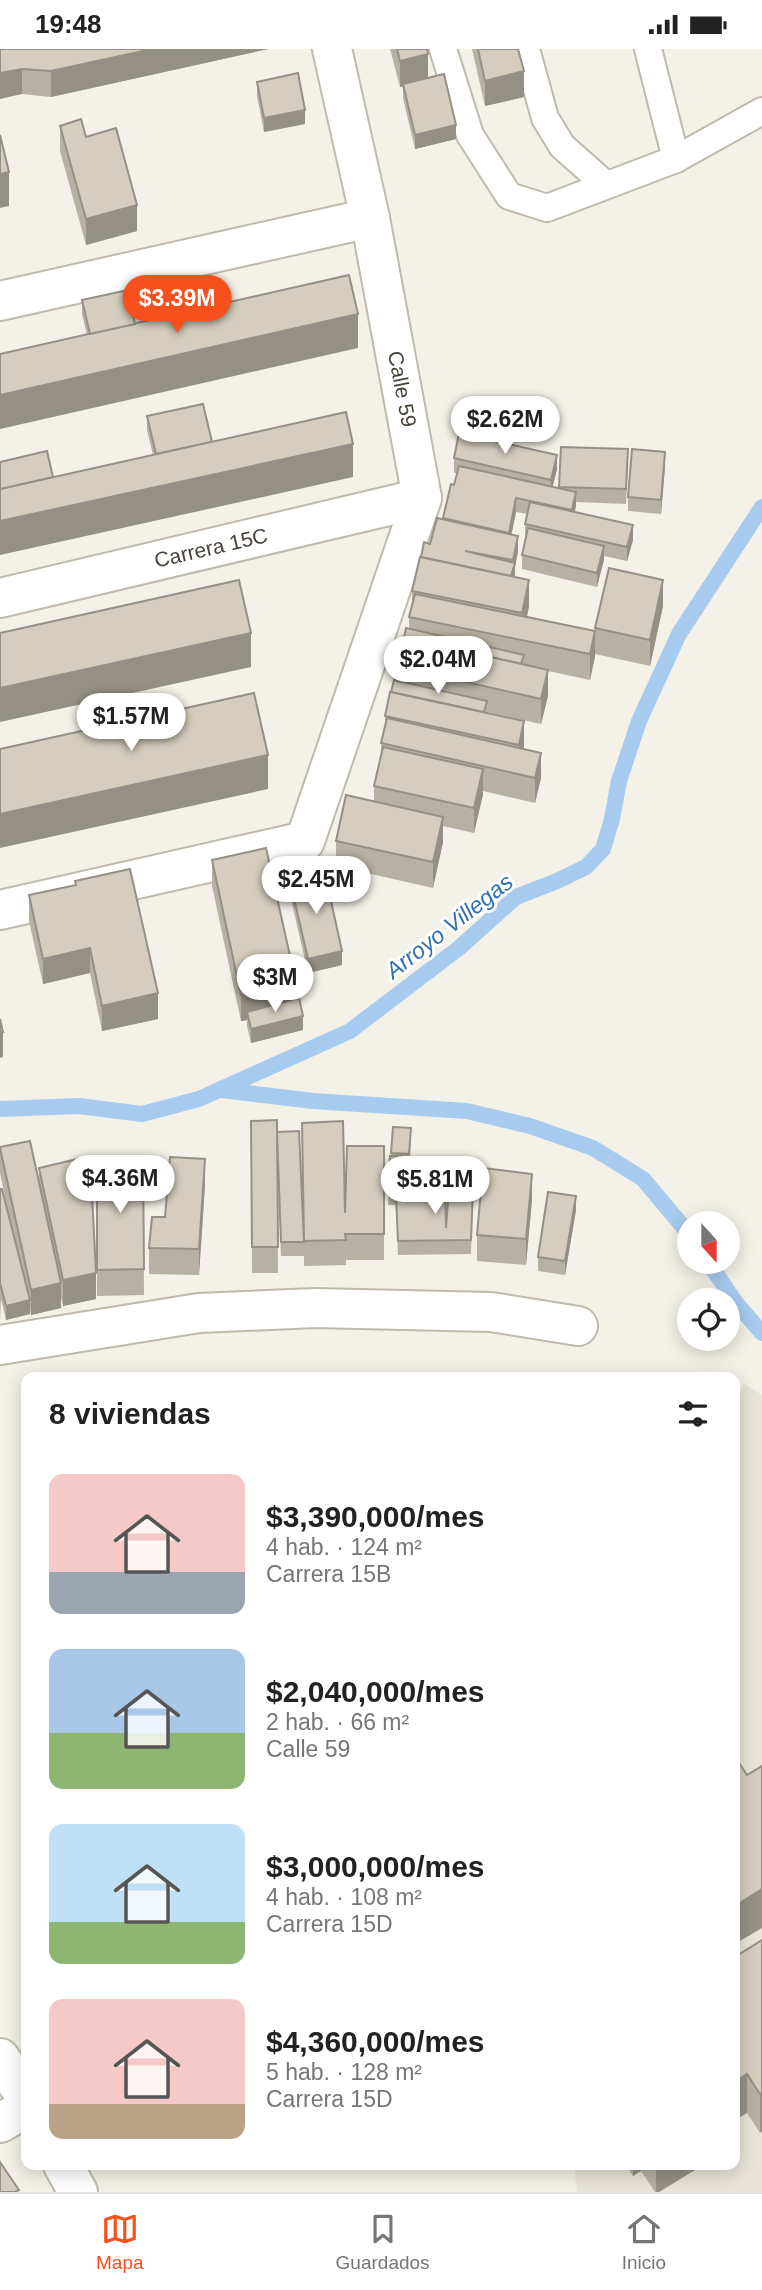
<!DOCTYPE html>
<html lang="es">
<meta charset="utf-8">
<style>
body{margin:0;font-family:Arial,sans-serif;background:#f6f6f6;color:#222;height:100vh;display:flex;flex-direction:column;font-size:26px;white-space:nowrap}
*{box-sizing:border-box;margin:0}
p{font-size:23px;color:#767676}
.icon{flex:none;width:38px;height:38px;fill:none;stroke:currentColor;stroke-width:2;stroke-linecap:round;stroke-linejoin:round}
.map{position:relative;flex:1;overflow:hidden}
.details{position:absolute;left:21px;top:1323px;width:719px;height:798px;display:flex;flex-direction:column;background:#fff;border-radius:14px;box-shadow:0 4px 18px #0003}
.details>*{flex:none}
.needle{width:46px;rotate:159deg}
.buttons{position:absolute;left:677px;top:1162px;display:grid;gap:14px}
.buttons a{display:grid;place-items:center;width:63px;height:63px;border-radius:50%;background:#fff;box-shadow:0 4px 18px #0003;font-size:35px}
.price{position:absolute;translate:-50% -60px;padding:0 16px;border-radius:24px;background:#fff;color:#222;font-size:23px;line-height:46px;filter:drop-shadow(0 2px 4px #0008)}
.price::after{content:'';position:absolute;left:50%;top:42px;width:21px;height:16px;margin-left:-10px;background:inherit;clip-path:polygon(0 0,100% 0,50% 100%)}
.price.current{background:#f6501d;color:#fff}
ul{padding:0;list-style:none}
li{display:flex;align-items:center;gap:21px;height:175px;padding:0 28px}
li span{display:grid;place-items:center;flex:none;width:196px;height:140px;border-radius:14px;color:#555}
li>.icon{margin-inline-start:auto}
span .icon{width:84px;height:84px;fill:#fffc;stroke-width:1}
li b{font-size:30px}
h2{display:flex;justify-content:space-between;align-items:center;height:84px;padding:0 28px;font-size:30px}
.status{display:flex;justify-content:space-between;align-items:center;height:49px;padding:0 35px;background:#fff;direction:ltr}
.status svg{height:19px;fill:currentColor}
.dock{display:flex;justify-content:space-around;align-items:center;height:98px;border-top:2px solid #e0e0e0;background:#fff;font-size:19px;color:#767676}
.dock a{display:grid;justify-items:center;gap:4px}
.dock .current{color:#f6501d}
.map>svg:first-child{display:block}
.residential{fill:#e8e4d6}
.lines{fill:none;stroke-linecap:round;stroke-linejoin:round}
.stream{stroke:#a6cbef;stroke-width:16}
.lane-casing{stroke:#bfbaab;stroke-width:30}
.street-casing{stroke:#bfbaab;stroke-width:42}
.lane{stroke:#fff;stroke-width:26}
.street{stroke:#fff;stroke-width:38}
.wall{fill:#b7b1a3}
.shaded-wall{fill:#959085}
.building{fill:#d5cebe;stroke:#959085;stroke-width:2}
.labels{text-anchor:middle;stroke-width:6;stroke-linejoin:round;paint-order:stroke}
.street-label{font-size:21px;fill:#474237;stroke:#fff}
.water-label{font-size:23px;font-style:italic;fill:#3271b1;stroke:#fff}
</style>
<div class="status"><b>19:48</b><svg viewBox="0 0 49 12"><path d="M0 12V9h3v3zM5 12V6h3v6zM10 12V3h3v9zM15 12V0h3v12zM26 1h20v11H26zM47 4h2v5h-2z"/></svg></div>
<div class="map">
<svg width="762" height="2143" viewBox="0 0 762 2143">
<rect width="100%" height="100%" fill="#f4f1e8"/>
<path class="residential" d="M743,1334L762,1346V2143H577L574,2116H735V1368Z"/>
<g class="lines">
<g class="stream">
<path d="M222,1041L313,1052L467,1062L530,1077L593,1099L643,1130L690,1186"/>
<path d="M0,1060L79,1057L142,1065L199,1050L350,982L459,899L516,848L557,832L586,818L603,800L612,770L619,732L639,672L679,585L762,458"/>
<path d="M708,1213L736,1254L762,1284"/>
</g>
<g class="lane-casing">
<g id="lane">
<path d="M443,0L470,86L509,147L547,159L676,110L762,62"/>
<path d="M526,0L545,69L562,97L606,136"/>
<path d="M648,0L676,110"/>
</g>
</g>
<g class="street-casing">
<g id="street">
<path d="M0,252L370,169"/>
<path d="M0,549L422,449"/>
<path d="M0,861L305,792L422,449L370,169L332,0"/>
<path d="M0,1296L199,1264L315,1259L491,1263L578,1277"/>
<path d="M0,2009L26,2048"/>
<path d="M0,2074L26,2059"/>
<path d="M63,2116L78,2143"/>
</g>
</g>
<use href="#lane" class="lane"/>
<use href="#street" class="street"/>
</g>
<g class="wall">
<path d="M0,0H268L51,48L22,45Z"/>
<path d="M390,0H427L428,29L456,90L415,100L403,49V37L400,38Z"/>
<path d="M472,0H518L524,48L485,57Z"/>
<path d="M257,33L305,75L264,83L257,47Z"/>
<path d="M60,77L86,88L137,182L86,196L60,102Z"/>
<path d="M82,251L135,275L358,299L87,286L82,265Z"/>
<path d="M147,367L212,393L353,428H53L153,406L147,381Z"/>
<path d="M561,398L628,414L626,455L576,453L575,463L633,491L627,512L604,507L597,538L522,520V506L525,489V475L527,465L516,463L511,486L518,502L515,518L514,528L529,557L527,568L595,582V579L663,557L650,617L595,605L590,631L548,622V647L541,675L487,663L524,697V700L541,729L535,754L483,742L474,784L443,777V793L433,839L336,817V792L374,753V737L381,706V694L385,677V667L391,643L396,632V617L404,589L409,580V568L412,557V542L421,508L430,495L443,471L454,436L457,424H454V409L557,420L552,438L559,439Z"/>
<path d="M665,417L661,465L628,462V448Z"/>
<path d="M212,811L296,950L303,981L251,994L247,977V971L241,972L212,837Z"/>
<path d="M290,832L342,916L308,924L290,846Z"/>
<path d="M75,836L158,970L102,982L90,924L43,935L29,872V846Z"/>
<path d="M251,1072L277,1083L304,1189L302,1074L345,1164L384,1097V1211H346V1216L304,1217V1195V1207H281L277,1102L278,1224H252Z"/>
<path d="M393,1078L411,1079L409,1146L446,1179L473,1153L471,1205L398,1206L396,1156H388Z"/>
<path d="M0,1098L39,1131V1119L96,1250L63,1257L61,1249V1259L31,1266L30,1260V1265L6,1271L1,1250L0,1272V1140L15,1194L0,1124Z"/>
<path d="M143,1110L144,1246L97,1247V1111Z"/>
<path d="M205,1135L199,1226L149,1225V1199L165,1168Z"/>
<path d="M532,1150L526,1216L477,1212V1186Z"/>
<path d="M576,1161L565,1226L538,1222V1208Z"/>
<path d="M762,1891V2082L760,2084L747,2064L735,2071V1908Z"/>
<path d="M625,2116H703L659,2143H655L641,2122L633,2127Z"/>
</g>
<g class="shaded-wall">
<path d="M152,0H268L51,48V22Z"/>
<path d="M428,5V31L400,38V12Z"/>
<path d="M22,20V45L0,50V24Z"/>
<path d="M524,22V48L485,57V32Z"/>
<path d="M305,61V75L264,83V69Z"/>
<path d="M456,76V90L415,100V86Z"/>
<path d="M9,123V157L0,159V125Z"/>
<path d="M137,156V182L86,196V170Z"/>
<path d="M358,265V299L0,380V346Z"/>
<path d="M353,395V428L0,506V472Z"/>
<path d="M665,403V417L661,465V451Z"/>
<path d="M557,406V420L551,445V431Z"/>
<path d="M576,443V457L572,475V461Z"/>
<path d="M516,449V463L509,498V484Z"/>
<path d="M633,476V491L627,512V498Z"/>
<path d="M518,487V502L515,518V528L509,537L513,521V511Z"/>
<path d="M604,497V511L597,538V524Z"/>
<path d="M529,531V557L522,590V564Z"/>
<path d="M663,531V557L650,617V591Z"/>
<path d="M595,582V608L590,631V605Z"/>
<path d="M251,584V618L0,673V639Z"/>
<path d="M548,621V647L541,675V650Z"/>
<path d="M524,672V697L519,722V696Z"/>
<path d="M541,704V729L535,754V729Z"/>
<path d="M268,706V740L0,799V765Z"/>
<path d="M483,720V746L474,784V759Z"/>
<path d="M443,768V793L433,839V813Z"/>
<path d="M90,899V924L43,935V910Z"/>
<path d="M342,902V916L308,924V910Z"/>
<path d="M296,934V960L247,963V971L241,972V946Z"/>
<path d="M158,944V970L102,982V957Z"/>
<path d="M303,967V981L251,994V980Z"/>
<path d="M0,983H3V1008L0,1009Z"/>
<path d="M205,1110V1135L199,1226V1200Z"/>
<path d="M532,1125V1150L526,1216V1190Z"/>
<path d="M576,1147V1161L565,1226V1212Z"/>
<path d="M96,1224V1250L63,1257V1231Z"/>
<path d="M61,1234V1259L31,1266V1241Z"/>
<path d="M30,1251V1265L6,1271V1257Z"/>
<path d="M762,1840V1879L735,1895V1857Z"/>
<path d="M747,2025V2064L735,2071V2033Z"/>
<path d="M762,2044V2082L760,2084V2045Z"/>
<path d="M633,2116H641V2122L633,2127Z"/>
<path d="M656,2116H703L659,2143H656Z"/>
</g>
<g class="building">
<path d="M0,0H152L51,22L22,20L0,24Z"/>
<path d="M397,0H427L428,5L400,12Z"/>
<path d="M478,0H518L524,22L485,32Z"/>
<path d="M298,24L305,61L264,69L257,33Z"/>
<path d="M444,25L456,76L415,86L403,35Z"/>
<path d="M81,70L86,88L116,79L137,156L86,170L60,77Z"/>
<path d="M0,86L9,123L0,125Z"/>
<path d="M349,226L358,265L0,346V305Z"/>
<path d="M128,241L135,275L90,285L82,251Z"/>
<path d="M203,355L212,393L156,405L147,367Z"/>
<path d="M346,363L353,395L0,472V440Z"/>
<path d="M459,384L557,406L551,431L454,409Z"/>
<path d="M561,398L628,400L626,440L559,438Z"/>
<path d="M632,400L665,403L661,451L628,448Z"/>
<path d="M47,402L53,428L0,440V413Z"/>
<path d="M459,417L576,443L572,461L516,449L509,484L443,469L451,435L454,436Z"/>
<path d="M530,453L633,476L627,498L525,475Z"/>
<path d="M437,469L518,487L513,511L465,502L515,514L511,527L421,508L424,493L430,495Z"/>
<path d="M528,479L604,497L597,524L522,506Z"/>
<path d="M420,508L529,531L522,564L412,542Z"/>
<path d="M609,519L663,531L650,591L595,579Z"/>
<path d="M239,531L251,584L0,639V584Z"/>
<path d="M415,545L595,582L590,605L409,568Z"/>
<path d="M406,579L524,606L521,615L404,589Z"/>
<path d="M403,588L548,621L541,650L396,617Z"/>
<path d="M394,631L487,652L484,663L391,643Z"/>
<path d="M390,643L524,672L519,696L385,667Z"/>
<path d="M254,644L268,706L0,765V700Z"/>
<path d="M387,669L541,704L535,729L381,694Z"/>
<path d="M383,698L483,720L474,759L374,737Z"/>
<path d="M346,746L443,768L433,813L336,792Z"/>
<path d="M266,799L296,934L241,946L212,811Z"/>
<path d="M130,820L158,944L102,957L90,899L43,910L29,846L76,836L75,832Z"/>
<path d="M325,825L342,902L308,910L290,832Z"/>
<path d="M299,949L303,967L251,980L247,963Z"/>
<path d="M0,970L3,983H0Z"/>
<path d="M277,1071L278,1198H252L251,1072Z"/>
<path d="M343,1072L345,1164L347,1097H384V1185H345L346,1191L304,1192L302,1074Z"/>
<path d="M393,1078L411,1079L409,1105L391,1104Z"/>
<path d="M299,1082L304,1193H281L277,1083Z"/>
<path d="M30,1092L61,1234L31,1241L0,1099V1098Z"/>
<path d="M90,1107L96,1224L63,1231L39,1119Z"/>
<path d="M390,1107L410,1108L409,1142H388Z"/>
<path d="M170,1108L205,1110L199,1200L149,1199L152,1168H165Z"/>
<path d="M143,1110L144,1220L97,1221V1111Z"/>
<path d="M483,1119L532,1125L526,1190L477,1186Z"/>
<path d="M449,1138H473L471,1191L398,1192L396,1146L445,1144L446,1179Z"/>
<path d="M0,1140H2L30,1251L6,1257L0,1234Z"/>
<path d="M548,1143L576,1147L565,1212L538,1208Z"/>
<path d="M735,1708L747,1726L762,1717V1840L735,1857Z"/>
<path d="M762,1891V2044L760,2045L747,2025L735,2033V1908Z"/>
<path d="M0,2113L19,2141L15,2143H0Z"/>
</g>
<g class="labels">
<g class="street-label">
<text transform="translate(402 340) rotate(79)" y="7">Calle 59</text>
<text transform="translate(211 499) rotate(-13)" y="7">Carrera 15C</text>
</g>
<g class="water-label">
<text transform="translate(449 877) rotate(-38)" y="8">Arroyo Villegas</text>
</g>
</g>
</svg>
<div class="buttons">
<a><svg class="needle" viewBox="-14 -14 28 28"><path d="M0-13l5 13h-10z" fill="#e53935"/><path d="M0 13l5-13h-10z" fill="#767676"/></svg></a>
<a><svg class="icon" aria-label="locate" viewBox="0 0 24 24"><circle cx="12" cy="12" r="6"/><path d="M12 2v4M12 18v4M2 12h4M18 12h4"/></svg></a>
</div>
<b class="price current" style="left:177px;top:286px">$3.39M</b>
<b class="price" style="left:505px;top:407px">$2.62M</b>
<b class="price" style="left:438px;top:647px">$2.04M</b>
<b class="price" style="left:131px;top:704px">$1.57M</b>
<b class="price" style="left:316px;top:867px">$2.45M</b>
<b class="price" style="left:275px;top:965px">$3M</b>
<b class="price" style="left:120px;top:1166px">$4.36M</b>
<b class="price" style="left:435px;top:1167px">$5.81M</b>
<section class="details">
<h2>8 viviendas<svg class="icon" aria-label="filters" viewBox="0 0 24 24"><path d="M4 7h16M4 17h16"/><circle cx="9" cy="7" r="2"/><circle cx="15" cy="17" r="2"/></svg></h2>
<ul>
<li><span style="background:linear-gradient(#f6c9c9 70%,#9aa5b1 0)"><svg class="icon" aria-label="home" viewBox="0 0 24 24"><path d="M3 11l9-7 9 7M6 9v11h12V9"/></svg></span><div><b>$3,390,000/mes</b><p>4 hab. · 124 m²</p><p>Carrera 15B</p></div></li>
<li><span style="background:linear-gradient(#a9c7e8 60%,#8fb573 0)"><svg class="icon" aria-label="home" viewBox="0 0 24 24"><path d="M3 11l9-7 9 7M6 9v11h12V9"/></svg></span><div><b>$2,040,000/mes</b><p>2 hab. · 66 m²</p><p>Calle 59</p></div></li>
<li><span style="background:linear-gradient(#bfe0f5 70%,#8fb573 0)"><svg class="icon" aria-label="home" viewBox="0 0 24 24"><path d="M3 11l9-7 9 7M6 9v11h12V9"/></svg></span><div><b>$3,000,000/mes</b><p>4 hab. · 108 m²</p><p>Carrera 15D</p></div></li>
<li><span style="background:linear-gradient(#f6c9c9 75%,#b9a48a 0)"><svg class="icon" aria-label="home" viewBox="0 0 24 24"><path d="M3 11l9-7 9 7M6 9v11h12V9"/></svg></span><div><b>$4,360,000/mes</b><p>5 hab. · 128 m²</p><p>Carrera 15D</p></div></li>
</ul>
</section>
</div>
<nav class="dock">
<a class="current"><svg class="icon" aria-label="map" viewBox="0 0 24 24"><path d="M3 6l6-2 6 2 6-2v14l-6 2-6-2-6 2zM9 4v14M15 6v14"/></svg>Mapa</a>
<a><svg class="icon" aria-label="saved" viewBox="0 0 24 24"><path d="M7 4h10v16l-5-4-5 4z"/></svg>Guardados</a>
<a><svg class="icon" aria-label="home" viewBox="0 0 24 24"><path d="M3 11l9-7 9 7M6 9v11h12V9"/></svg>Inicio</a>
</nav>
